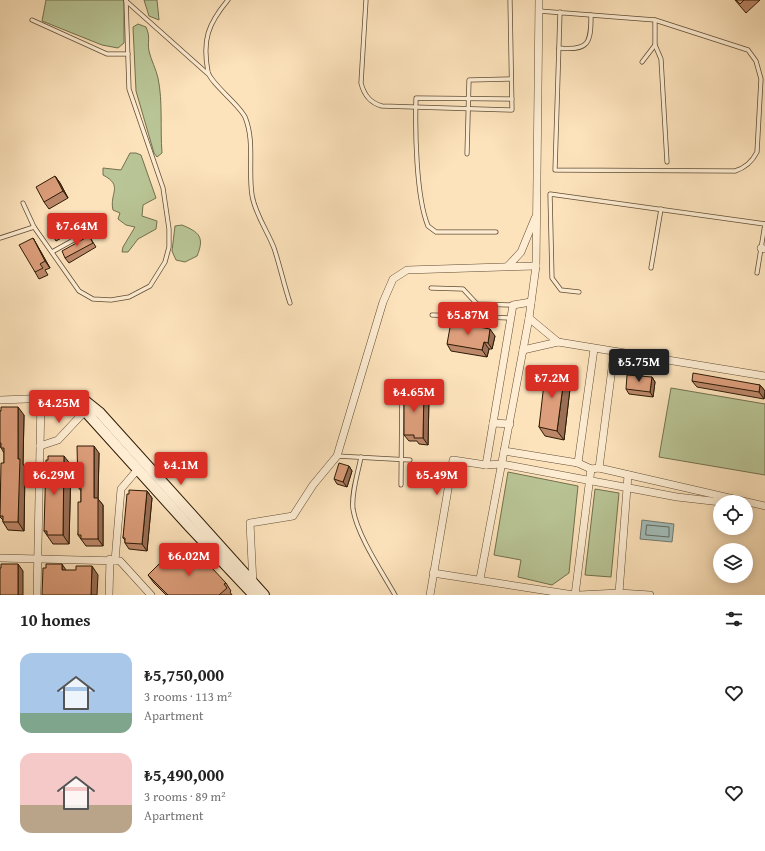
<!DOCTYPE html>
<meta charset="utf-8">
<style>
body{margin:0;font-family:"Gentium Book Plus",serif;background:#f2f2f2;color:#222;height:100vh;display:flex;flex-direction:column;font-size:15px;white-space:nowrap}
*{box-sizing:border-box;margin:0}
p{font-size:13px;color:#767676}
.icon{flex:none;width:22px;height:22px;fill:none;stroke:currentColor;stroke-width:2;stroke-linecap:round;stroke-linejoin:round}
.map{position:relative;height:595px;overflow:hidden}
.sheet{display:flex;flex-direction:column;background:#fff;flex:1}
.sheet>*{flex:none}
.buttons{position:absolute;left:713px;top:495px;display:grid;gap:8px}
.buttons a{display:grid;place-items:center;width:40px;height:40px;border-radius:50%;background:#fff;box-shadow:0 2px 10px #0003;font-size:20px}
.price{position:absolute;translate:-50% -34px;padding:0 9px;border-radius:4px;background:#d93025;color:#fff;font-size:13px;line-height:26px;filter:drop-shadow(0 1px 2px #0008)}
.price::after{content:'';position:absolute;left:50%;top:24px;width:12px;height:9px;margin-left:-6px;background:inherit;clip-path:polygon(0 0,100% 0,50% 100%)}
.price.current{background:#222;color:#fff}
ul{padding:0;list-style:none}
li{display:flex;align-items:center;gap:12px;height:100px;padding:0 20px}
li span{display:grid;place-items:center;flex:none;width:112px;height:80px;border-radius:12px;color:#555}
li>.icon{margin-inline-start:auto}
span .icon{width:48px;height:48px;fill:#fffc;stroke-width:1}
li b{font-size:17px}
h2{display:flex;justify-content:space-between;align-items:center;height:48px;padding:0 20px;font-size:17px}
.map>svg:first-child{display:block}
.green{fill:#b9c596;stroke:#72704e}
.water{fill:#a2bdb9;stroke:#737c71}
.lines{fill:none;stroke-linecap:round;stroke-linejoin:round}
.shore{stroke:#676c60;stroke-width:1}
.lane-casing{stroke:#604d34;stroke-width:5}
.street-casing{stroke:#604d34;stroke-width:8}
.secondary-casing{stroke:#2c1b06;stroke-width:12}
.lane{stroke:#feedd3;stroke-width:3.5}
.street{stroke:#feedd3;stroke-width:7}
.secondary{stroke:#feedd3;stroke-width:10}
.wall{fill:#bd886a;stroke:#2c1b06}
.shaded-wall{fill:#9a6f56;stroke:#2c1b06}
.building{fill:#dc9e7b;stroke:#2c1b06}
</style>
<div class="map">
<svg width="765" height="595" viewBox="0 0 765 595">
<rect width="100%" height="100%" fill="#fde3bc"/>
<filter id="stains"><feTurbulence type="fractalNoise" baseFrequency=".005" numOctaves="4"/><feColorMatrix values="0 0 0 0 .2 0 0 0 0 .09 0 0 0 0 .02 0 0 0 .5 -.17"/></filter>
<radialGradient id="worn" r=".72"><stop offset=".6" stop-color="#630" stop-opacity="0"/><stop offset="1" stop-color="#630" stop-opacity=".3"/></radialGradient>
<g class="green">
<path d="M46,0H124V43L118,48L102,45L42,21Z"/>
<path d="M144,0H157L159,20L149,16Z"/>
<path d="M138,24L146,27C151,38 147,42 149,51C151,60 156,69 158,78C163,102 160,128 162,153L157,157L154,153L136,91L133,27Z"/>
<path d="M130,153H136L141,155L156,198L143,205L142,216L157,221L156,229L138,239L128,252H122L123,247L135,227L126,225L118,219L120,213L113,210C109,193 124,186 103,175V168L121,170Z"/>
<path d="M182,225C199,232 205,237 197,256L185,262L176,260L172,251L175,226Z"/>
<path d="M671,388L765,404V475L659,457Z"/>
<path d="M508,472L578,486L569,573L552,585L518,577L521,560L494,555Z"/>
<path d="M595,489L619,493L611,577L585,575Z"/>
</g>
<path class="water" d="M642,520L674,524L672,542L640,539Z"/>
<g class="lines">
<path class="shore" d="M647,525L669,527V537L646,535Z"/>
<g class="lane-casing">
<g id="lane">
<path d="M228,0C208,24 202,40 208,72C211,84 239,104 245,117C255,141 248,169 252,195C255,214 267,230 274,248C280,266 284,285 290,303"/>
<path d="M366,0L361,83C364,95 370,103 382,106L512,110L510,0"/>
<path d="M126,1L208,74"/>
<path d="M539,11L655,20L748,50L756,61L761,79L757,152C752,162 745,168 735,171L555,170L560,12"/>
<path d="M32,20L107,54H128"/>
<path d="M655,20V45L661,59L667,162"/>
<path d="M559,48C589,51 591,43 591,15"/>
<path d="M642,62L655,45"/>
<path d="M467,154L469,80L511,79"/>
<path d="M23,203L34,227L79,291L93,299L111,300L129,297L150,286L165,262L169,247V229L163,188L129,89L126,0"/>
<path d="M496,232H436L428,226C416,197 415,130 416,98L512,99"/>
<path d="M0,238L34,227"/>
<path d="M52,252L86,233"/>
<path d="M651,268L661,209"/>
<path d="M757,273L765,224"/>
<path d="M431,288L463,289L477,304L513,305"/>
<path d="M579,292L561,290L552,278L550,194L765,224"/>
<path d="M432,315L510,318"/>
<path d="M337,456L410,460"/>
<path d="M361,457C358,473 351,493 353,509C357,535 382,572 395,595"/>
<path d="M401,485L402,384"/>
</g>
</g>
<g class="street-casing">
<g id="street">
<path d="M539,0L536,266L529,318L558,342L765,376"/>
<path d="M761,248L765,249"/>
<path d="M508,266L521,252L535,218"/>
<path d="M523,350L558,342"/>
<path d="M0,400L80,397"/>
<path d="M493,423L510,424"/>
<path d="M40,446L58,440L85,411"/>
<path d="M504,451L578,463L591,469L599,468L765,506"/>
<path d="M578,463L594,349"/>
<path d="M486,465L513,305L531,302"/>
<path d="M599,468L614,353"/>
<path d="M0,558L120,561L151,595"/>
<path d="M115,561L121,489L138,469"/>
<path d="M433,573L574,595"/>
<path d="M480,579L529,318"/>
<path d="M253,584L250,523L293,516L313,485L337,456L383,302L393,279L407,270L536,266"/>
<path d="M619,593L628,475"/>
<path d="M37,595L41,399"/>
<path d="M109,595L110,559"/>
<path d="M430,595L453,460L486,465L502,464L677,497L721,502"/>
<path d="M575,595L591,469"/>
<path d="M579,595L619,593L650,595"/>
</g>
</g>
<g class="secondary-casing">
<g id="secondary">
<path d="M80,397L100,413L264,595"/>
<path d="M80,397L85,411L188,525L254,595"/>
</g>
</g>
<use href="#lane" class="lane"/>
<use href="#street" class="street"/>
<use href="#secondary" class="secondary"/>
</g>
<g class="wall">
<path d="M735,0H760L746,13Z"/>
<path d="M55,176L60,183L68,198L49,209L44,202Z"/>
<path d="M69,222L74,231L56,241L53,236Z"/>
<path d="M89,236L96,247L69,263L65,258Z"/>
<path d="M33,238L37,245L50,268L45,270L48,275L39,279L35,272Z"/>
<path d="M495,336L492,349H489L487,357L451,351L447,344Z"/>
<path d="M553,367L555,369L571,380L564,440L545,436L539,427Z"/>
<path d="M652,377L655,382L653,397L629,394L626,389Z"/>
<path d="M692,381L760,385L765,391L764,399L697,387Z"/>
<path d="M429,396L428,445L419,444L417,441H409L404,435Z"/>
<path d="M0,411L24,415L23,464L25,467L24,531L8,530L3,522V520L0,517V489L4,463V453L0,446Z"/>
<path d="M99,453L98,499L103,505V546H86L78,535L81,502V491L78,487Z"/>
<path d="M71,465L69,544H53L44,531Z"/>
<path d="M349,466L352,471L347,487L337,484L334,479Z"/>
<path d="M147,491L152,498L147,551L129,549L125,543V540L123,538L129,494Z"/>
<path d="M169,569L226,583L231,591L230,592L232,595H166L154,583L148,575Z"/>
</g>
<g class="shaded-wall">
<path d="M55,176L60,183L68,198L63,191Z"/>
<path d="M33,238L37,245L50,268L45,261Z"/>
<path d="M490,329L495,336L492,349L488,343Z"/>
<path d="M484,342L489,349L487,357L482,350Z"/>
<path d="M565,371L571,380L564,440L557,431Z"/>
<path d="M652,377L655,382L653,397L650,392Z"/>
<path d="M760,385L765,391L764,399L759,392Z"/>
<path d="M424,389L429,396L428,445L423,438Z"/>
<path d="M18,407L24,415L23,464L25,467L24,531L18,522Z"/>
<path d="M94,446L99,453L98,499L103,505V546L98,539L94,498Z"/>
<path d="M64,456L71,465L69,544L63,535Z"/>
<path d="M349,466L352,471L347,487L343,482Z"/>
<path d="M147,491L152,498L147,551L142,544Z"/>
<path d="M18,564L23,571V595H18Z"/>
<path d="M62,564L68,573L62,570Z"/>
<path d="M92,566L98,575L97,595H91Z"/>
</g>
<g class="building">
<path d="M736,0H744L740,4Z"/>
<path d="M55,176L63,191L44,202L36,187Z"/>
<path d="M66,217L71,226L53,236L48,227Z"/>
<path d="M89,236L93,243L65,258L62,251Z"/>
<path d="M33,238L45,261L40,264L43,268L35,272L19,245Z"/>
<path d="M451,322L490,329L488,343L484,342L482,350L447,344Z"/>
<path d="M546,366L553,367V369L565,371L557,431L539,427Z"/>
<path d="M693,373L760,385L759,392L692,381Z"/>
<path d="M627,375L652,377L650,392L626,389Z"/>
<path d="M404,389H424L423,438H414V435H404Z"/>
<path d="M1,407H18V459H20L18,522H3V516H0L1,463H4V448H1V443H0V411H1Z"/>
<path d="M77,446H94V498H98V539H81V535H78V502H81V487H78Z"/>
<path d="M48,456H64L63,535H47V531H44L46,460H48Z"/>
<path d="M339,463L349,466L343,482L334,479Z"/>
<path d="M129,490L147,491L142,544L125,543V538H123L127,494H129Z"/>
<path d="M191,549L194,552L196,551L226,583L224,584L227,588L219,595H168L148,575L160,563L163,566L165,565L169,569Z"/>
<path d="M1,564H18V595H0V568H1Z"/>
<path d="M46,564H62V570H76V566H92L91,595H42L43,568H46Z"/>
</g>
<rect width="100%" height="100%" filter="url(#stains)"/>
<rect width="100%" height="100%" fill="url(#worn)"/>
</svg>
<div class="buttons">
<a><svg class="icon" aria-label="locate" viewBox="0 0 24 24"><circle cx="12" cy="12" r="6"/><path d="M12 2v4M12 18v4M2 12h4M18 12h4"/></svg></a>
<a><svg class="icon" aria-label="layers" viewBox="0 0 24 24"><path d="M12 4l9 5-9 5-9-5zM3 14l9 5 9-5"/></svg></a>
</div>
<b class="price" style="left:77px;top:247px">₺7.64M</b>
<b class="price" style="left:468px;top:336px">₺5.87M</b>
<b class="price current" style="left:639px;top:383px">₺5.75M</b>
<b class="price" style="left:552px;top:399px">₺7.2M</b>
<b class="price" style="left:414px;top:413px">₺4.65M</b>
<b class="price" style="left:59px;top:424px">₺4.25M</b>
<b class="price" style="left:181px;top:486px">₺4.1M</b>
<b class="price" style="left:54px;top:496px">₺6.29M</b>
<b class="price" style="left:437px;top:496px">₺5.49M</b>
<b class="price" style="left:189px;top:577px">₺6.02M</b>
</div>
<section class="sheet">
<h2>10 homes<svg class="icon" aria-label="filters" viewBox="0 0 24 24"><path d="M4 7h16M4 17h16"/><circle cx="9" cy="7" r="2"/><circle cx="15" cy="17" r="2"/></svg></h2>
<ul>
<li><span style="background:linear-gradient(#a9c7e8 75%,#7fa58c 0)"><svg class="icon" aria-label="home" viewBox="0 0 24 24"><path d="M3 11l9-7 9 7M6 9v11h12V9"/></svg></span><div><b>₺5,750,000</b><p>3 rooms · 113 m²</p><p>Apartment</p></div><svg class="icon" aria-label="heart" viewBox="0 0 24 24"><path d="M12 20l-8-8c-3-5 5-10 8-4 3-6 11-1 8 4z"/></svg></li>
<li><span style="background:linear-gradient(#f6c9c9 65%,#b9a48a 0)"><svg class="icon" aria-label="home" viewBox="0 0 24 24"><path d="M3 11l9-7 9 7M6 9v11h12V9"/></svg></span><div><b>₺5,490,000</b><p>3 rooms · 89 m²</p><p>Apartment</p></div><svg class="icon" aria-label="heart" viewBox="0 0 24 24"><path d="M12 20l-8-8c-3-5 5-10 8-4 3-6 11-1 8 4z"/></svg></li>
</ul>
</section>
